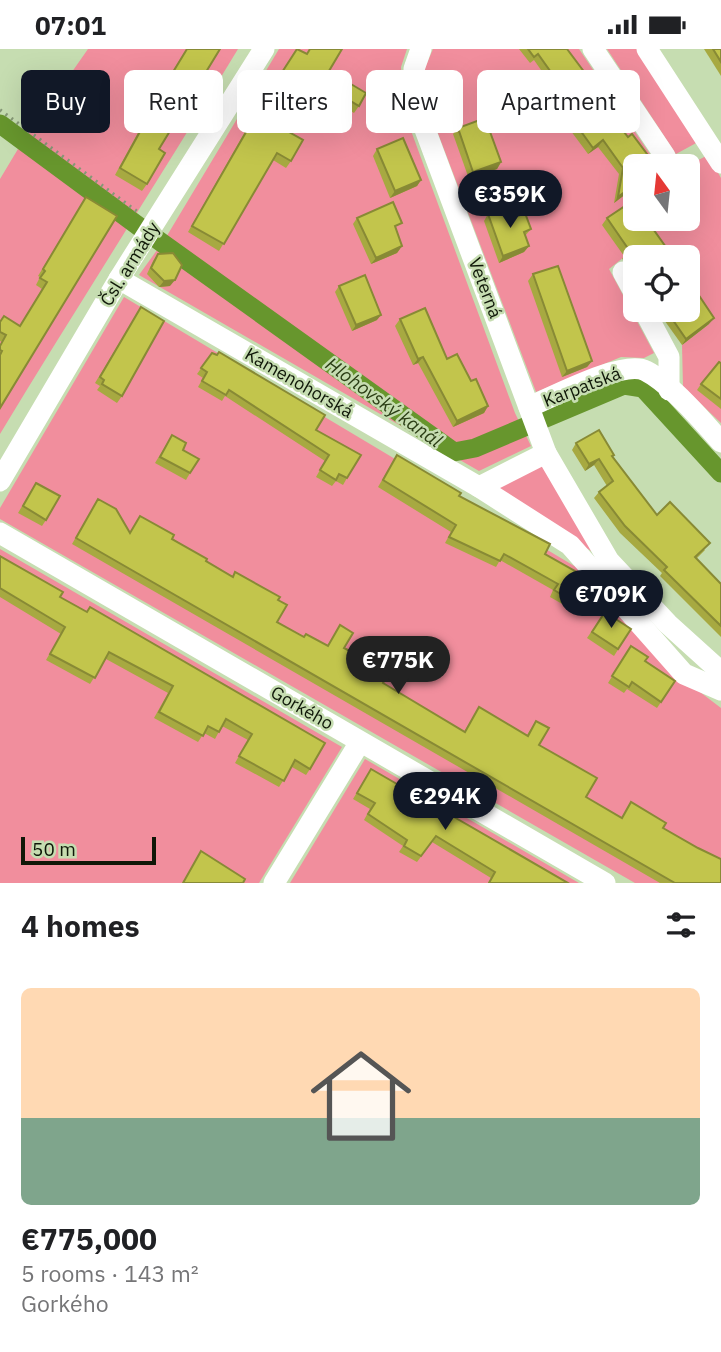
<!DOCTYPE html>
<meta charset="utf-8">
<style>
body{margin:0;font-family:"IBM Plex Sans",sans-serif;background:#f6f6f6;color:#202124;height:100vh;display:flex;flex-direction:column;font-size:26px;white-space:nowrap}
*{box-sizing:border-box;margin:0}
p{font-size:23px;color:#757577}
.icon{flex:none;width:38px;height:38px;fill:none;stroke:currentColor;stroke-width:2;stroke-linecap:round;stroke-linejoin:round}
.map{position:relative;height:834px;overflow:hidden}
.drawer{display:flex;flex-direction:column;background:#fff;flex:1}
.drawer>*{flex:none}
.hud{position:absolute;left:21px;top:21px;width:679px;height:63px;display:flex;gap:14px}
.needle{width:46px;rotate:345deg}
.buttons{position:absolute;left:623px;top:105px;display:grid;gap:14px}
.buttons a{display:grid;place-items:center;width:77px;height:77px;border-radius:10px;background:#fff;box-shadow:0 7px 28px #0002;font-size:35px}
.scale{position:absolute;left:21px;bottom:18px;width:135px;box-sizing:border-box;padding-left:7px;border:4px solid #0f1708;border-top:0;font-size:19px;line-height:24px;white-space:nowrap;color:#0f1708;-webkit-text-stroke:5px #c6ddb1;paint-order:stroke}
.price{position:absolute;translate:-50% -60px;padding:0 16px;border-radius:24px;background:#111827;color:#fff;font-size:23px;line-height:46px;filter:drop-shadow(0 2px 4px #0008)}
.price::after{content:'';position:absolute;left:50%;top:42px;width:21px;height:16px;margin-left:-10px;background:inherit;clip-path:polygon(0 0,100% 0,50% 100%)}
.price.active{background:#222;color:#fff}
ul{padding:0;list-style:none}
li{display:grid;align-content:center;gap:14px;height:371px;padding:0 21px}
li span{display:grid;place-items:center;height:217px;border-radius:10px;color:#555}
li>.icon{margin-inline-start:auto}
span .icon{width:126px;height:126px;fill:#fffc;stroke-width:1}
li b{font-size:30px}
h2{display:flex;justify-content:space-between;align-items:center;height:84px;padding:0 21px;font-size:30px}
.tag{padding:0 24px;border-radius:10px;background:#fff;box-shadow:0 7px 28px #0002;font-size:24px;line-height:63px}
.tag.active{background:#111827;color:#fff}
.status{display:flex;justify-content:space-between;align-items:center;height:49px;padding:0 35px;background:#fff;direction:ltr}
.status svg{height:19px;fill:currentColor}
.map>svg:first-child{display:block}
.green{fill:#f18e9d}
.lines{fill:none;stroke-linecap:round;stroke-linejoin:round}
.canal{stroke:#67962d;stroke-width:19}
.path{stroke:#869876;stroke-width:3.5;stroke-dasharray:2 5;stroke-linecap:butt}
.minor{stroke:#fff;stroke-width:21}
.wall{fill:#a7a941}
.shaded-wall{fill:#888a35}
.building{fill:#c2c54c;stroke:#888a35;stroke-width:2}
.labels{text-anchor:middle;stroke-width:5;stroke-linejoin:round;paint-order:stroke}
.street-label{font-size:18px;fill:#0f1708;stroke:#c6ddb1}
.water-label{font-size:19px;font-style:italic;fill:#2b3e15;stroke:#c6ddb1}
</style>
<div class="status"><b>07:01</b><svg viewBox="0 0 49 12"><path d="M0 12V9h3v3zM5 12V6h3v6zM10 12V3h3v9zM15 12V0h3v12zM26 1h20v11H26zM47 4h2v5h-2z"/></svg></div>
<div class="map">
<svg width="721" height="834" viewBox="0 0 721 834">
<rect width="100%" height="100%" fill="#c6ddb1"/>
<g class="green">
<path d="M88,0H238C160,129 78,256 0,385V130L18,100Z"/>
<path d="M279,0H407L401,18L403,60L515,364L531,397L479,422L139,226L165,190Z"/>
<path d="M433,0H579L658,117H635V170H688L687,117L708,106L721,129V374L683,338L682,296L709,275L688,245V208H624L609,220L654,304L644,309L621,308L536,343L428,58L425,19Z"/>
<path d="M607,0H639L698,93L676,105Z"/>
<path d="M124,248L586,524L679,627L721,659V834H635L0,470V459Z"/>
<path d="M546,404L609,512L479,438Z"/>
<path d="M0,500L342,698L259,834H0Z"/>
<path d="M365,710L579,834H290Z"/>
</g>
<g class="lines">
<g class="canal">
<path d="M0,75L141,179"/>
<path d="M158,191L454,403L475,399L624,336L643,339L721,424"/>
</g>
<path class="path" d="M0,61L139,164"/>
<g class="minor">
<path d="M421,0L414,20L417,59L546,404L609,512L668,575L721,623"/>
<path d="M593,0L665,107"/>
<path d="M647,0L721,114"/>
<path d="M623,223L635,245"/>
<path d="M119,230L479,438L570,496L684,625L721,641"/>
<path d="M644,261L669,308V341"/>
<path d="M529,358C553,348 624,310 646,322C670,334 703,372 721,393"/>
<path d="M0,432L119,230L264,0"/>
<path d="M479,438L546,404"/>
<path d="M0,484L605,834"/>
<path d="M274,834L360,693"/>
</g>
</g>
<g class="wall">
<path d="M187,0L159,100L147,135L142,142L115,126L165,34Z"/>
<path d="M297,0L307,5L310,0H342L329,22L359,57L354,64L308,36L280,78L291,112L286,119L273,111L219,202L188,183L263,51Z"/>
<path d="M519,0H567L591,32L589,36L635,138L614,154L619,125L598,98L588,105L562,70L569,61L534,11L530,14Z"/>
<path d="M704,0H721V27Z"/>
<path d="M458,79L501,113L497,120L469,130L453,85Z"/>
<path d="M377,100L421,131L417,137L390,149L373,107Z"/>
<path d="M86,148L0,359V296L2,293L0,292V272L20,277L42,240L36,236L40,228L38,227Z"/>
<path d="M488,165L518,167L531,180L525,187L529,197L524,203L499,214L484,172Z"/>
<path d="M357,169L397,181H396L402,197L397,204L371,215L353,175Z"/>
<path d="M607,169L635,208V218V217L622,210L624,207L602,176Z"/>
<path d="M158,205L170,237L159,238L147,225L153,212Z"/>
<path d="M533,225L592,312L587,318L562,328L528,232Z"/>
<path d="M339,237L377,271L352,282L335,243Z"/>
<path d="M141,258L122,347L117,354L97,341L100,337L95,334Z"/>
<path d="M657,261H688L709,275L682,296Z"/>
<path d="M400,270L447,310L471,332L488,357L484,364L453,378L418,314L413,316L395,277Z"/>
<path d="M212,304L316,381L347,429L343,436L336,432L332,437L316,428L325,412L225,347L222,352L198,338L203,329L197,325Z"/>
<path d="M721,314V360L697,341L701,335Z"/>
<path d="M172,386L183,401L190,424L186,431L155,414Z"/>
<path d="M576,394L613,408L657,466L705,501L696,510L721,535V588L660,527L662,524L620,484L594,449L599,443L607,437L594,416L585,422L572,401Z"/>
<path d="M397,406L545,505L583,558L578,564L550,548L553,541L500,511L496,518L445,494L451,483L378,438Z"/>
<path d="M36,434L46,471L42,477L18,464Z"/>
<path d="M98,450L130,483L140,467L206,512L232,527L235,523L278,551L277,573L304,588L327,597L340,576L344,599L368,612L378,596L383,634L464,683L479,658L527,686L536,672L539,696L586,748L622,769L631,753L663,779L721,834H660L72,495Z"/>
<path d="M0,507L310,720L306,726L292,718L279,738L235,714L248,691L222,677L215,690L204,684L198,693L154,669L168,644L106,610L90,635L46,611L61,585L0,548Z"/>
<path d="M605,563L631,580L614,607L587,589Z"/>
<path d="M627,603L645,612L675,632L657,659L627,640L624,644L608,634Z"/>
<path d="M371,720L568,834H488L491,829L432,793L417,813L399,803L403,797L364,771L370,760L353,750Z"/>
</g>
<g class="shaded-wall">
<path d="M603,91L598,98L588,105L593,99Z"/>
<path d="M501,113L497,120L469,130L473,123Z"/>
<path d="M421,131L417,137L390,149L395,142Z"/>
<path d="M635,135V138L614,154L618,148Z"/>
<path d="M402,197L397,204L371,215L376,209Z"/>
<path d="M529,197L524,203L499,214L503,207Z"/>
<path d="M175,231L170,237L159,238L164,232Z"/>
<path d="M381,266L377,271L352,282L356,276Z"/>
<path d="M714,269L709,275L682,296L686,290Z"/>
<path d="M423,308L418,314L413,316L418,310Z"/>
<path d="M592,312L587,318L562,328L567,322Z"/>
<path d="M488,357L484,364L453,378L457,372Z"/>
<path d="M599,410L594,416L585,422L589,415Z"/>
</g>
<g class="building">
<path d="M187,0H220L159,100L165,104L147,135L120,119L170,28Z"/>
<path d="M297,0L307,5L310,0H342L329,22L366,44L359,57L312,29L280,78L303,91L291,112L277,104L224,195L192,177L268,45Z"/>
<path d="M528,0H567L591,32L588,34L607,61L628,88L632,85L656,117H635V135L618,148L623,119L603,91L593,99L567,63L575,57L538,5L534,8Z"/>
<path d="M713,0H721V13Z"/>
<path d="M485,69L501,113L473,123L458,79Z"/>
<path d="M403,89L421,131L395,142L377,100Z"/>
<path d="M86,148L117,167L0,359V306L2,302L0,301V297L6,286L0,283V273L4,267L20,277L47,233L40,229L45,222L43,220Z"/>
<path d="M634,151L635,153V170H646L673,208H635L627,204L629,201L607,169Z"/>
<path d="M393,153L402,174L395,177L402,197L376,209L357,169Z"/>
<path d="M514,157L518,167L525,164L531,180L524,183L529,197L503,207L488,165Z"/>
<path d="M173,204L182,216L175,231L164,232L151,219L158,205Z"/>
<path d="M558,217L592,312L567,322L533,225Z"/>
<path d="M365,226L381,266L356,276L339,237Z"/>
<path d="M688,230L714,269L686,290L666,261H688Z"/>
<path d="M141,258L164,272L122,347L102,335L104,331L100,328Z"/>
<path d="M425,259L447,310L457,305L471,332L476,330L488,357L457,372L423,308L418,310L400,270Z"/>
<path d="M219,303L325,366L316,381L361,406L347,429L339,425L336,431L320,421L329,406L229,341L226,346L202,332L207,323L201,319L212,304L217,306Z"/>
<path d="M719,313L721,314V350L701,335Z"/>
<path d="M599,381L614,406L612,407L657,466L670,453L710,494L695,508L721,535V577L664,521L667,518L625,477L599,443L613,432L599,410L589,415L576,394Z"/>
<path d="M172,386L186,394L183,401L199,410L190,424L160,408Z"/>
<path d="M397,406L461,444L459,447L550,495L545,505L596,534L583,558L554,541L558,535L504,505L500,512L449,488L456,476L383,431Z"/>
<path d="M36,434L60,447L46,471L23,457Z"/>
<path d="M98,450L116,460L130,484L140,467L174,486L172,490L207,510L206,512L233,528L235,523L280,548L278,551L287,556L277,573L304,588L306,585L328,597L340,576L353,584L344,599L369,612L378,596L398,607L383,634L465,683L479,658L528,687L536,672L549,679L539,696L597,729L586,748L622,769L631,753L666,774L663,779L698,799L721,810V834H675L76,489Z"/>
<path d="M0,507L63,543L60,548L87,563L90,558L325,694L310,720L295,711L284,732L239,707L252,685L226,670L219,683L208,677L203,687L159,663L173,637L109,603L95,629L50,605L65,578L0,539Z"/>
<path d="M605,563L631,580L618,600L592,583Z"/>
<path d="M631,597L648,608L645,612L675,632L661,653L632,633L629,638L612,627Z"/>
<path d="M371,720L568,834H489L495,823L436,787L421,807L404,797L407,791L368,765L375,754L357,744Z"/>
<path d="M201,802L245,830L243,834H183Z"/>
</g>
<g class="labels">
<g class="street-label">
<text transform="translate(130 215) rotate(-58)" y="6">Čsl. armády</text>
<text transform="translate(485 239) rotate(69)" y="6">Veterná</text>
<text transform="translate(299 334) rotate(30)" y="6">Kamenohorská</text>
<text transform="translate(582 338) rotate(-21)" y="6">Karpatská</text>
<text transform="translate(302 659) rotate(30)" y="6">Gorkého</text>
</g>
<g class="water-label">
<text transform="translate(384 353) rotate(36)" y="7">Hlohovský kanál</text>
</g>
</g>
</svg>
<div class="buttons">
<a><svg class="needle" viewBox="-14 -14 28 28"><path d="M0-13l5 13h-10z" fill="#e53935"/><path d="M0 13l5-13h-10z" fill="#757577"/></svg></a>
<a><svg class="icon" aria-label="locate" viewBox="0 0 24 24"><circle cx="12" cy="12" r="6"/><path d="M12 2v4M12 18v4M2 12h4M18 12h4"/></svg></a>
</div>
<div class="scale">50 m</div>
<b class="price" style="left:510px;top:181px">€359K</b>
<b class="price" style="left:611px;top:581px">€709K</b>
<b class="price active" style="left:398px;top:647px">€775K</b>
<b class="price" style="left:445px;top:783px">€294K</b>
<div class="hud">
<a class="tag active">Buy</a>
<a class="tag">Rent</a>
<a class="tag">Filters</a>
<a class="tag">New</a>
<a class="tag">Apartment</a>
</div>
</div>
<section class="drawer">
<h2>4 homes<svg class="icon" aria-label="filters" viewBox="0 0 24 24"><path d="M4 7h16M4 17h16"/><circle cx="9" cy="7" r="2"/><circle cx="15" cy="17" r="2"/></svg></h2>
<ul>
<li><span style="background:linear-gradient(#ffd9b3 60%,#7fa58c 0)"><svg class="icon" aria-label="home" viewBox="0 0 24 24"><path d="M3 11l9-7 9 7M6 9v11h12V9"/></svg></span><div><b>€775,000</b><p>5 rooms · 143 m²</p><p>Gorkého</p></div></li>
</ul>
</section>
